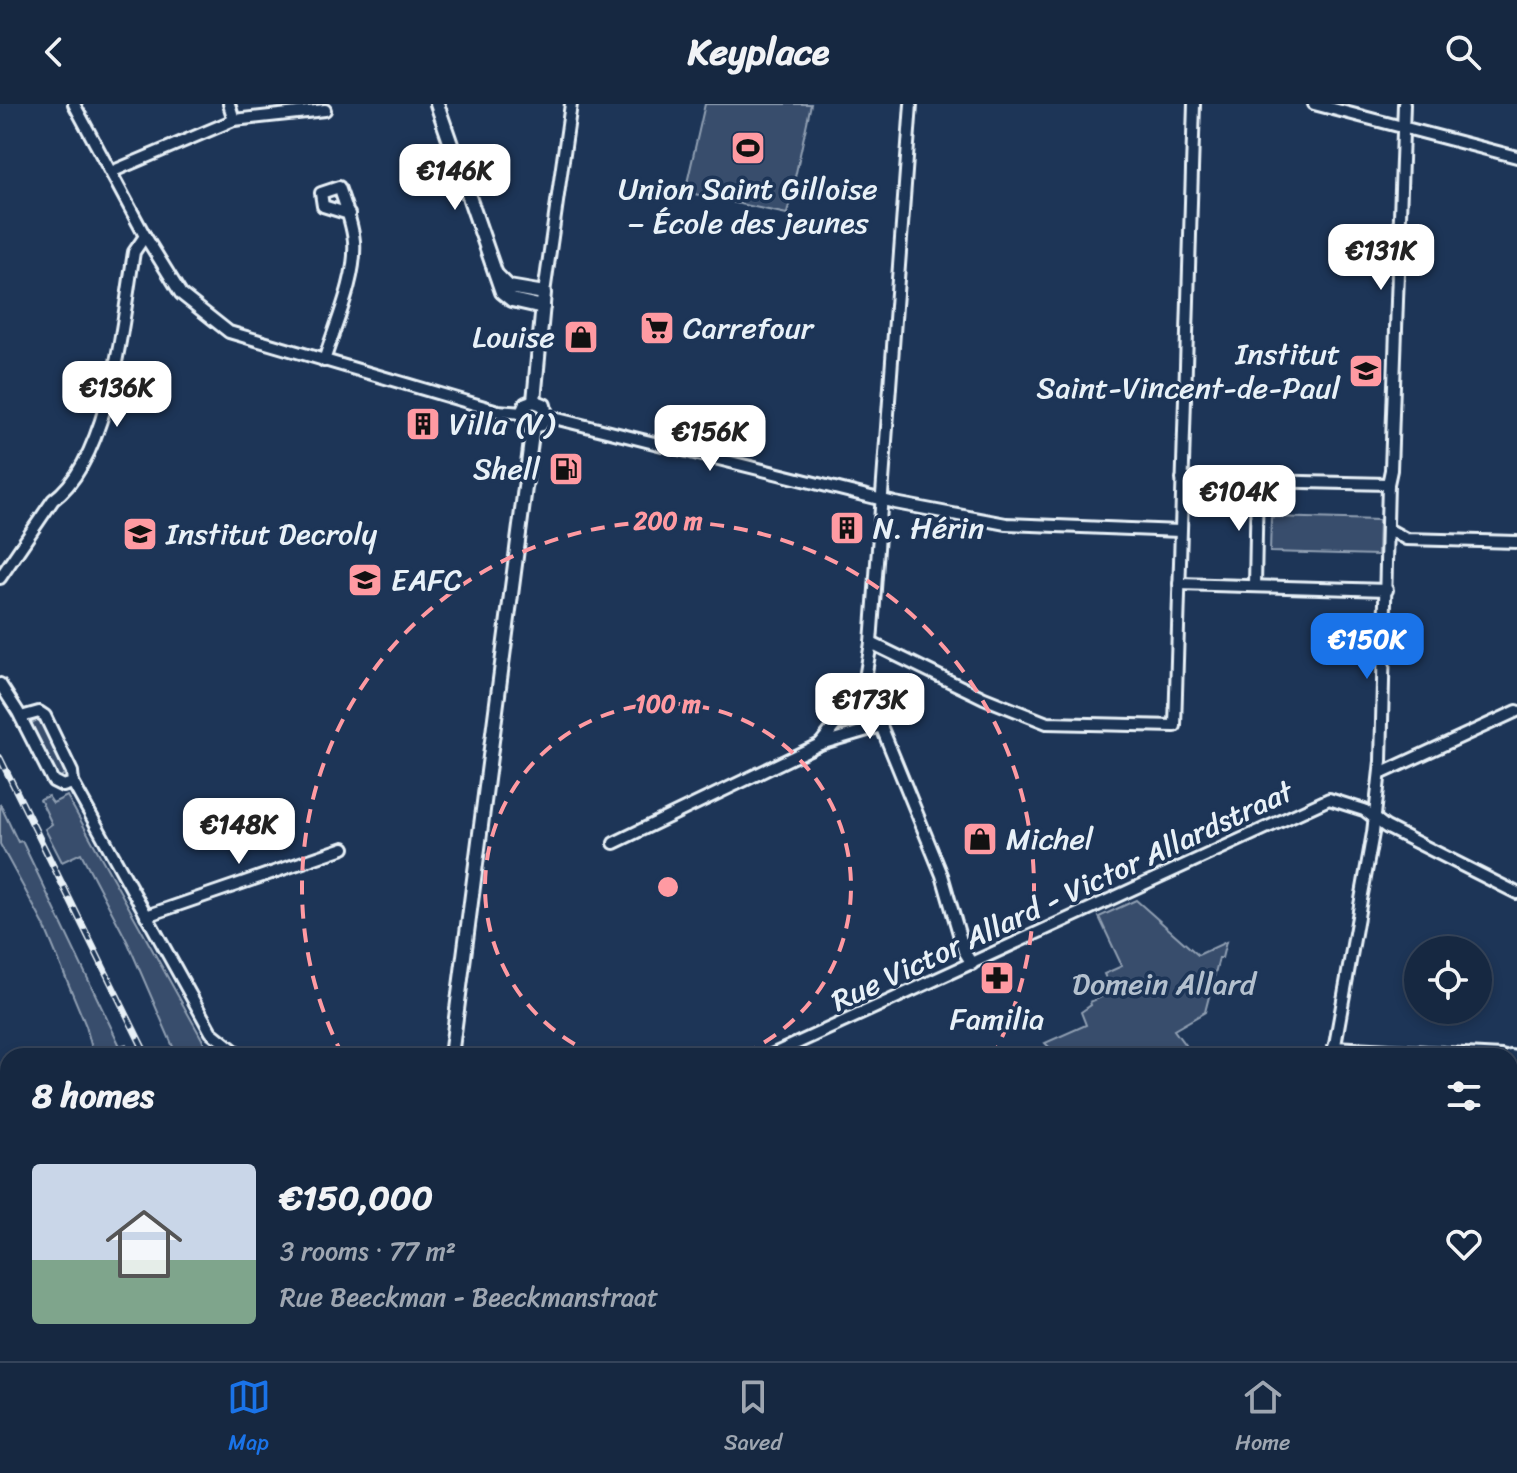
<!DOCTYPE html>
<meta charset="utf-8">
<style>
body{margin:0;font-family:Sriracha,sans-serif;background:#1f3048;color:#f1f3f6;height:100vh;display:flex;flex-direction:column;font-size:30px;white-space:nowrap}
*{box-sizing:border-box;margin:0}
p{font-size:26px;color:#9ea6b1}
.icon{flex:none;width:44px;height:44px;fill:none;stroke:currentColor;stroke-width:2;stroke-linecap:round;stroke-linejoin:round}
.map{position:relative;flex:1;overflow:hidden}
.panel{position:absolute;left:0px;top:944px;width:1518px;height:314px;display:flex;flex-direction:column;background:#162841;border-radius:24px 24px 0 0;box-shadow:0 4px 12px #0003,0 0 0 2px #35445a}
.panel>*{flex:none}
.tools{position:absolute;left:1404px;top:832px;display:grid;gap:16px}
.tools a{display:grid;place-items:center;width:88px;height:88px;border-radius:50%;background:#162841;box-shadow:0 4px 12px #0003,0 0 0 2px #35445a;font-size:40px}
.price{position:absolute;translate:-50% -68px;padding:0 18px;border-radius:16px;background:#fff;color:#222;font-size:26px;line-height:52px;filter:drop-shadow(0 2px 4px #0008)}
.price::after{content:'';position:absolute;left:50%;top:48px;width:24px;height:18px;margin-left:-12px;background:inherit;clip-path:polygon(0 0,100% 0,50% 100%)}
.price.active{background:#1a73e8;color:#fff}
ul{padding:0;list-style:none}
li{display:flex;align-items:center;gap:24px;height:200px;padding:0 32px}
li span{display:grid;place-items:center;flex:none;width:224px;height:160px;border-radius:8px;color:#555}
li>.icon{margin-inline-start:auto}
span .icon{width:96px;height:96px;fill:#fffc;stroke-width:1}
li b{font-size:34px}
h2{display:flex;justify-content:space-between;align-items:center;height:96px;padding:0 32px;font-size:34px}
header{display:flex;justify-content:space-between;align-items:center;height:104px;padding:0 32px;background:#162841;font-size:36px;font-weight:700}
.dock{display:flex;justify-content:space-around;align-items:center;height:112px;border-top:2px solid #35445a;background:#162841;font-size:22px;color:#9ea6b1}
.dock a{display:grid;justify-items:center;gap:4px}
.dock .active{color:#1a73e8}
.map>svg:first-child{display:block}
.green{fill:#374d6c;stroke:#909fb2;stroke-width:2}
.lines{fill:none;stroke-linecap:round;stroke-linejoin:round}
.minor-casing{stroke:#e8f1f8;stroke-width:16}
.tertiary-casing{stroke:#e8f1f8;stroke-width:18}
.primary-casing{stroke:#e8f1f8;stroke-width:22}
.minor{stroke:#1d3557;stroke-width:10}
.tertiary{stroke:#1d3557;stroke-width:12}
.primary{stroke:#1d3557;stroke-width:16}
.tram{stroke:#e8f1f8;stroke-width:2}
.rail-casing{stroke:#e8f1f8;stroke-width:7}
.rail{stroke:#1d3557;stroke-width:4;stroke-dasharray:12;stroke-linecap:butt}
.ring{fill:none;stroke:#ff9aa2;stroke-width:4;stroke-dasharray:14 10}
.labels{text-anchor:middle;stroke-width:7;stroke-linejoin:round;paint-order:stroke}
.poi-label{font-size:30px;fill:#e8f1f8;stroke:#1d3557;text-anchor:start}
.street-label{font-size:30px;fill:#e8f1f8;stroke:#1d3557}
.park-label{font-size:30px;fill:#b3c0ce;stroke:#1d3557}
.centre{fill:#ff9aa2;stroke:#1d3557;stroke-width:4}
.ring-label{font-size:24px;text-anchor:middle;font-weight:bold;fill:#ff9aa2;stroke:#1d3557;stroke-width:7;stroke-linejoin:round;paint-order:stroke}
</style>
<header><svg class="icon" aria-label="back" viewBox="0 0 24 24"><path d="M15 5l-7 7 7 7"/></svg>Keyplace<svg class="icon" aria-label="search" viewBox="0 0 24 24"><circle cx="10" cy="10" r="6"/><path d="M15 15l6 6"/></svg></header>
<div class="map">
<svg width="1517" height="1257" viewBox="0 0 1517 1257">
<rect width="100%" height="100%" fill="#1d3557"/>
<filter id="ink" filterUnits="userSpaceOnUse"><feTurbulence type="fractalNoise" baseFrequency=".0125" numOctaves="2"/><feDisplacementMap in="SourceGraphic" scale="16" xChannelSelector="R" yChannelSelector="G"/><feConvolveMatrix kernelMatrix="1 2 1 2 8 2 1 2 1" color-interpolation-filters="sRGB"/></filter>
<g filter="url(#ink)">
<g class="green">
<path d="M705,0H811L787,110L685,88Z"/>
<path d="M1271,413L1379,416L1378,451L1270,448Z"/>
<path d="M37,616L43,619L65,663V669L61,673L55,672L32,625V619Z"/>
<path d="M48,692L53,699L67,692L202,935L209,952H177L128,839L81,749L62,758L45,725L52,720L40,695Z"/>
<path d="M0,700L18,738L22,737L120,942L126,940L132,952H94L86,922L44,821L0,740Z"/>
<path d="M1136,796L1198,851L1226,838L1222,854H1219L1205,908L1174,926L1193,952H1058L1045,939L1086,921L1081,908L1091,901L1090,898L1112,888L1104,870L1122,862L1099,813Z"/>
</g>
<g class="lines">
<g class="minor-casing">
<g id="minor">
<path d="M74,0L145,132L181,190L229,228L498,307L522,309"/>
<path d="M229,0L234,16"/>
<path d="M911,0L871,539L864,580L942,771L964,847L972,860"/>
<path d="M1314,0L1517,53"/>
<path d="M111,68L234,16L325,6"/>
<path d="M544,189L571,0"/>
<path d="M324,257C335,221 357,174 354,137C352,118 345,100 339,83L321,89L323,102L349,110"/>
<path d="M546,312L895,399L1006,420L1180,427"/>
<path d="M1182,375L1388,380"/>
<path d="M1388,425L1406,435L1517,438"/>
<path d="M0,474L53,396C110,355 123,215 134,148L145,132"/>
<path d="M1179,480L1387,486"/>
<path d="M1255,482L1257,378"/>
<path d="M871,539L984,594L1047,619L1175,622L1194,0"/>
<path d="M0,580L18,608L53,677L63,682L73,679"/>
<path d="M864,580L857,594L820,640L881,622"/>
<path d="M21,613L39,608L45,612L72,668L73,679L211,928L241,952"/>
<path d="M1380,670L1517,607"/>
<path d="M614,739L820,640"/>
<path d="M146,812L344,744"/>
<path d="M1334,943L1502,952"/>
<path d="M769,952L1329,695L1364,706L1386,723L1517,789"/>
<path d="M1333,952L1373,729L1381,657L1388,380L1391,366L1404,0"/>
<path d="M1510,952L1517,953"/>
<path d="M0,1214L8,1219"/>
<path d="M164,1250L165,1257"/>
<path d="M620,1250L621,1257"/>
<path d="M990,1257L1024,1251L1055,1257"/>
<path d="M1222,1257V1250"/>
<path d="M1244,1257V1250"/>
</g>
</g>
<g class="tertiary-casing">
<g id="tertiary">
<path d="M437,0L502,188L512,196L543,203"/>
<path d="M497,171L509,183L544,189L534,297"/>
<path d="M533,322L541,320L546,312L544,301L534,297"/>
<path d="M533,322L525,317L522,309L526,300L534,297"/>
<path d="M451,952L533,322"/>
<path d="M477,1250L478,1257"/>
</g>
</g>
<g class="primary-casing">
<g id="primary">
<path d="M1510,1157L1517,1153"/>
<path d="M1510,1177L1517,1174"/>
<path d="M1353,1257L1361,1250"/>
<path d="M1384,1257L1391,1250"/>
</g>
</g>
<use href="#minor" class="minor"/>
<use href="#tertiary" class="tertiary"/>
<use href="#primary" class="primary"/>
<g class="tram">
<path d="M1510,1170L1517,1166"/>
<path d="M1363,1257L1371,1250"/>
</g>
<g class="rail-casing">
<g id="rail">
<path d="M0,654L147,952"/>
<path d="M294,1250L297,1257"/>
</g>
</g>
<use href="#rail" class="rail"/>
</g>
</g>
<g class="ring">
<path d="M596 951A183 183 0 1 1 740 951"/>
<path d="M343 952A366 366 0 1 1 993 952"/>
</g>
<defs>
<g id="stadium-square" transform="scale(1.8)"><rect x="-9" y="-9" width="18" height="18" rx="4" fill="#ff9aa2" stroke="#1d3557"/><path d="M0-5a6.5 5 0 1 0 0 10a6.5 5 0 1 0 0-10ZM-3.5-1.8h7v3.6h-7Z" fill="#111"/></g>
<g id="supermarket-square" transform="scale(1.8)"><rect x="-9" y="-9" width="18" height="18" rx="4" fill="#ff9aa2" stroke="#1d3557"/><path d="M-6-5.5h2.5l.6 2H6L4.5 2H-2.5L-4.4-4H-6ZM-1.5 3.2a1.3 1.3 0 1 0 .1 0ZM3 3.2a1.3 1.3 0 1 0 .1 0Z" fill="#111"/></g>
<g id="shop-square" transform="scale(1.8)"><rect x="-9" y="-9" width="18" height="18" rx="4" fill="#ff9aa2" stroke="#1d3557"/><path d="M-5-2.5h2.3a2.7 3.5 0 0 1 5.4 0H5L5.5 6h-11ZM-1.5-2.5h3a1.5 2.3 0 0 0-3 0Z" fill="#111"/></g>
<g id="school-square" transform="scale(1.8)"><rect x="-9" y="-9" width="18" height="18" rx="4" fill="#ff9aa2" stroke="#1d3557"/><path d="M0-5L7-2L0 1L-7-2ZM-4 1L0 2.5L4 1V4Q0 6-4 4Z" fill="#111"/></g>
<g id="building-square" transform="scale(1.8)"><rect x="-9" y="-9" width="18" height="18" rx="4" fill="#ff9aa2" stroke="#1d3557"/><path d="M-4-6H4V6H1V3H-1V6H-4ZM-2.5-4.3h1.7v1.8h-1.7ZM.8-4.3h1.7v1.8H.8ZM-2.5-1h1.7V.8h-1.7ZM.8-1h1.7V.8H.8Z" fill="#111"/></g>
<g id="fuel-square" transform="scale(1.8)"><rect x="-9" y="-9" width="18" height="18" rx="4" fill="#ff9aa2" stroke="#1d3557"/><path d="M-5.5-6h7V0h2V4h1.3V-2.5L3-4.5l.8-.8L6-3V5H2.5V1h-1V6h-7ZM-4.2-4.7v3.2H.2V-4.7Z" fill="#111"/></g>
<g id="university-square" transform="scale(1.8)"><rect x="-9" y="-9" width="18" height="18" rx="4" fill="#ff9aa2" stroke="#1d3557"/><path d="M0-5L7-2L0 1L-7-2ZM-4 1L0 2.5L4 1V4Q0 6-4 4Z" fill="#111"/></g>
<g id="pharmacy-square" transform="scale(1.8)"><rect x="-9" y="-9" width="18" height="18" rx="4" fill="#ff9aa2" stroke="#1d3557"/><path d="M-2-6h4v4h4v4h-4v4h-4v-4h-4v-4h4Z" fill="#111"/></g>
</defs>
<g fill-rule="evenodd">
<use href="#stadium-square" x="748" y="44"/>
<use href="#supermarket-square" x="657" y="224"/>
<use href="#shop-square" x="581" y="233"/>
<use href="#school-square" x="1366" y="267"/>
<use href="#building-square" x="423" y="320"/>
<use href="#fuel-square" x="566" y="365"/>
<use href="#building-square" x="847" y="424"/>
<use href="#school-square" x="140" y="430"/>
<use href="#university-square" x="365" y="476"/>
<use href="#shop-square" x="980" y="735"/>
<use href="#pharmacy-square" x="997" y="874"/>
</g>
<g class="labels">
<g class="poi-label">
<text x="748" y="95" text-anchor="middle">Union Saint Gilloise<tspan x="748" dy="34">– École des jeunes</tspan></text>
<text x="683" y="234">Carrefour</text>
<text x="555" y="243" text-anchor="end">Louise</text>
<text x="1340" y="260" text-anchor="end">Institut<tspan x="1340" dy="34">Saint-Vincent-de-Paul</tspan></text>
<text x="449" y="330">Villa (V)</text>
<text x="540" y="375" text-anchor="end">Shell</text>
<text x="873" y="434">N. Hérin</text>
<text x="166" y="440">Institut Decroly</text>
<text x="391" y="486">EAFC</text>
<text x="1006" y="745">Michel</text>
<text x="997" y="925" text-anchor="middle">Familia</text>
</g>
<g class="street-label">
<text transform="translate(1062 792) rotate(-25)" y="10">Rue Victor Allard - Victor Allardstraat</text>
</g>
<g class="park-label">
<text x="1164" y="890">Domein Allard</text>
</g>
</g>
<circle cx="668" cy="783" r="12" class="centre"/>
<g class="ring-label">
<text x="668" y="425">200 m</text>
<text x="668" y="608">100 m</text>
</g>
</svg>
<div class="tools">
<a><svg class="icon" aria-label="locate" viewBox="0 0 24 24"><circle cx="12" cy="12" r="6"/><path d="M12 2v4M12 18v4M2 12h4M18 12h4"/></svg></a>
</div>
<b class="price" style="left:455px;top:108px">€146K</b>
<b class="price" style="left:1381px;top:188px">€131K</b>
<b class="price" style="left:117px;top:325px">€136K</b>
<b class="price" style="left:710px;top:369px">€156K</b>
<b class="price" style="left:1239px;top:429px">€104K</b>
<b class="price active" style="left:1367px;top:577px">€150K</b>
<b class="price" style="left:870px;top:637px">€173K</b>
<b class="price" style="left:239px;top:762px">€148K</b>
<section class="panel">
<h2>8 homes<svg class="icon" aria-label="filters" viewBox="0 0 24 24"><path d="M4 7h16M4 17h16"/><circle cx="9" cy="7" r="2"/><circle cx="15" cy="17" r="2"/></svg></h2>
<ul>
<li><span style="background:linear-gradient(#c9d6e8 60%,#7fa58c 0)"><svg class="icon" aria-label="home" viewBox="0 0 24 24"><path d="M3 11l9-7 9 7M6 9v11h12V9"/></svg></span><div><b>€150,000</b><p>3 rooms · 77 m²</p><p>Rue Beeckman - Beeckmanstraat</p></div><svg class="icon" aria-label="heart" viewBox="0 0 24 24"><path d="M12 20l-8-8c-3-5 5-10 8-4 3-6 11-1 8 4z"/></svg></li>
</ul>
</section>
</div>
<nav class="dock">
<a class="active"><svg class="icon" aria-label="map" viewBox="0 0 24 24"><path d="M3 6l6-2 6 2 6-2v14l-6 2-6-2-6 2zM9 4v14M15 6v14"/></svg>Map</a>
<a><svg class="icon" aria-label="saved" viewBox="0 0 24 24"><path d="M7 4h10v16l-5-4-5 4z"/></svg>Saved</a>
<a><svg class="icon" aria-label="home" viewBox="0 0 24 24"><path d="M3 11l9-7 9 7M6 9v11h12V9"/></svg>Home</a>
</nav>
